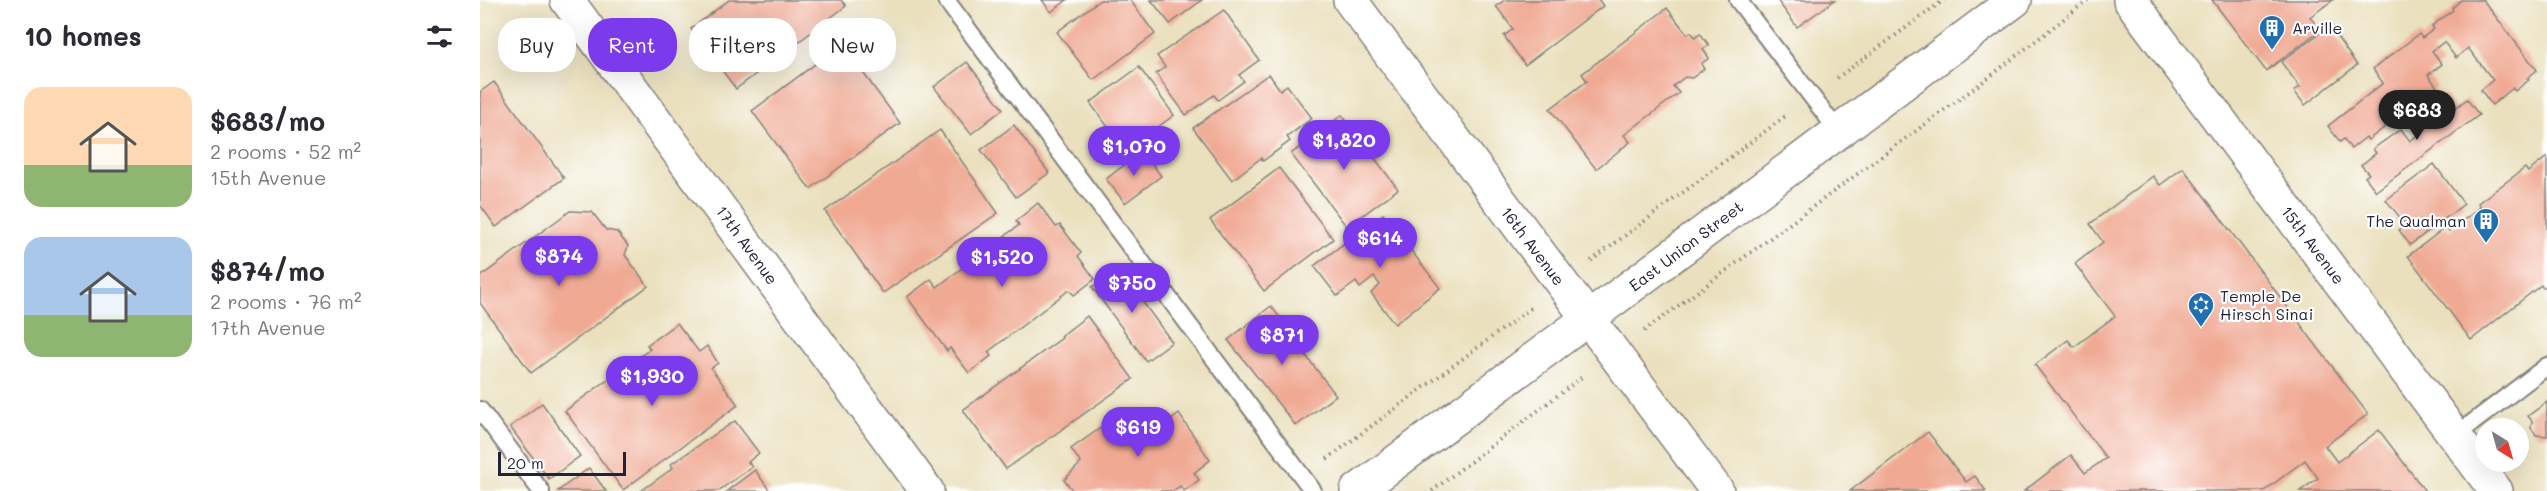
<!DOCTYPE html>
<meta charset="utf-8">
<style>
body{margin:0;font-family:Mali,sans-serif;background:#f2f2f3;color:#2b2b33;height:100vh;display:flex;flex-direction:column;font-size:22px;white-space:nowrap}
*{box-sizing:border-box;margin:0}
p{font-size:20px;color:#7c7c81}
.icon{flex:none;width:33px;height:33px;fill:none;stroke:currentColor;stroke-width:2;stroke-linecap:round;stroke-linejoin:round}
.map{position:relative;flex:1;overflow:hidden}
.drawer{display:flex;flex-direction:column;background:#fff;width:480px}
.drawer>*{flex:none}
.guide{position:absolute;left:18px;top:18px;width:570px;height:54px;display:flex;gap:12px}
.needle{width:39px;rotate:143deg}
.fabs{position:absolute;left:1995px;top:418px;display:grid;gap:12px}
.fabs a{display:grid;place-items:center;width:54px;height:54px;border-radius:50%;background:#fff;box-shadow:0 6px 24px #0002;font-size:30px}
.scale{position:absolute;left:18px;bottom:15px;width:128px;box-sizing:border-box;padding-left:6px;border:3px solid #22223b;border-top:0;font-size:16px;line-height:21px;white-space:nowrap;color:#22223b;-webkit-text-stroke:4px #fff;paint-order:stroke}
.price{position:absolute;translate:-50% -51px;padding:0 14px;border-radius:21px;background:#7c3aed;color:#fff;font-size:20px;line-height:39px;filter:drop-shadow(0 2px 3px #0008)}
.price::after{content:'';position:absolute;left:50%;top:36px;width:18px;height:14px;margin-left:-9px;background:inherit;clip-path:polygon(0 0,100% 0,50% 100%)}
.price.on{background:#222;color:#fff}
ul{padding:0;list-style:none}
li{display:flex;align-items:center;gap:18px;height:150px;padding:0 24px}
li span{display:grid;place-items:center;flex:none;width:168px;height:120px;border-radius:18px;color:#555}
li>.icon{margin-inline-start:auto}
span .icon{width:72px;height:72px;fill:#fffc;stroke-width:1}
li b{font-size:26px}
h2{display:flex;justify-content:space-between;align-items:center;height:72px;padding:0 24px;font-size:26px}
.tag{padding:0 21px;border-radius:24px;background:#fff;box-shadow:0 6px 24px #0002;font-size:21px;line-height:54px}
.tag.on{background:#7c3aed;color:#fff}
main{display:flex;flex:1;min-height:0}
.map>svg:first-child{display:block}
.building{fill:#f0aa94}
.lines{fill:none;stroke-linecap:round;stroke-linejoin:round}
.service-casing{stroke:#86817c;stroke-width:20}
.minor-casing{stroke:#86817c;stroke-width:36}
.secondary-casing{stroke:#86817c;stroke-width:36}
.path{stroke:#86817c;stroke-width:4;stroke-dasharray:1.5 4.5;stroke-linecap:butt}
.service{stroke:#fff;stroke-width:16}
.minor{stroke:#fff;stroke-width:33}
.secondary{stroke:#fff;stroke-width:33}
.labels{text-anchor:middle;stroke-width:4.5;stroke-linejoin:round;paint-order:stroke}
.poi-label{font-size:16px;fill:#22223b;stroke:#fff;text-anchor:start}
.street-label{font-size:16px;fill:#22223b;stroke:#fff}
</style>
<main>
<section class="drawer">
<h2>10 homes<svg class="icon" aria-label="filters" viewBox="0 0 24 24"><path d="M4 7h16M4 17h16"/><circle cx="9" cy="7" r="2"/><circle cx="15" cy="17" r="2"/></svg></h2>
<ul>
<li><span style="background:linear-gradient(#ffd9b3 65%,#8fb573 0)"><svg class="icon" aria-label="home" viewBox="0 0 24 24"><path d="M3 11l9-7 9 7M6 9v11h12V9"/></svg></span><div><b>$683/mo</b><p>2 rooms · 52 m²</p><p>15th Avenue</p></div></li>
<li><span style="background:linear-gradient(#a9c7e8 65%,#8fb573 0)"><svg class="icon" aria-label="home" viewBox="0 0 24 24"><path d="M3 11l9-7 9 7M6 9v11h12V9"/></svg></span><div><b>$874/mo</b><p>2 rooms · 76 m²</p><p>17th Avenue</p></div></li>
</ul>
</section>
<div class="map">
<svg width="2067" height="491" viewBox="0 0 2067 491">
<rect width="100%" height="100%" fill="#fff"/>
<filter id="ink" filterUnits="userSpaceOnUse"><feTurbulence type="fractalNoise" baseFrequency=".0167" numOctaves="2"/><feDisplacementMap in="SourceGraphic" scale="12" xChannelSelector="R" yChannelSelector="G"/><feConvolveMatrix kernelMatrix="1 2 1 2 8 2 1 2 1" color-interpolation-filters="sRGB"/></filter>
<filter id="wash" filterUnits="userSpaceOnUse"><feTurbulence type="fractalNoise" baseFrequency=".008" numOctaves="4" result="noise"/><feDisplacementMap in="SourceGraphic" scale="24" xChannelSelector="R" yChannelSelector="G"/><feGaussianBlur stdDeviation="1.35" result="paint"/><feColorMatrix in="noise" values="0 0 0 0 0 0 0 0 0 0 0 0 0 0 0 0 0 1.4 0 .05"/><feComposite in="paint" operator="in"/></filter>
<g filter="url(#wash)">
<rect width="100%" height="100%" fill="#eae0bd"/>
<g id="blocks">
<g class="building">
<path d="M249,0H361L366,6L256,89L211,29Z"/>
<path d="M562,0H587L571,12Z"/>
<path d="M620,0H650L675,34L613,80L577,32Z"/>
<path d="M671,0H722L690,24Z"/>
<path d="M1025,0H1119L1123,6L1045,65L1024,36L1033,29L1016,6Z"/>
<path d="M1297,0H1355L1317,27Z"/>
<path d="M1732,0H1853L1830,17L1840,30L1786,71Z"/>
<path d="M1981,0H2003L2057,70L2047,78L2049,80L2035,91L2033,88L2012,105L2001,90L2013,80L1988,48L1976,58L1964,42L1952,51L1962,64L1948,75L1957,87L1924,113L1914,100L1904,107L1914,120L1888,140L1886,137L1871,149L1864,139L1860,142L1848,126L1903,83L1893,69L1939,34L1942,38L1954,29L1952,26L1973,10L1972,8Z"/>
<path d="M1187,8L1207,34L1211,32L1215,37L1220,33L1229,45L1223,49L1229,58L1221,64L1224,69L1212,78L1205,77L1193,86L1199,93L1144,135L1150,142L1116,169L1070,109L1107,81L1102,74Z"/>
<path d="M744,10L779,60L759,75L764,81L738,100L734,95L706,115L676,74L685,67L677,56Z"/>
<path d="M1849,26L1877,65L1825,105L1814,91L1820,87L1801,62Z"/>
<path d="M362,44L420,123L330,189L272,111Z"/>
<path d="M487,62L523,109L491,134L454,87Z"/>
<path d="M659,67L694,115L646,151L610,103Z"/>
<path d="M789,74L800,90L807,85L832,118L807,137L810,141L783,161L781,158L752,180L713,128Z"/>
<path d="M14,82L84,178L16,227L0,205V92Z"/>
<path d="M1964,95L1974,109L1987,99L1999,115L1896,191L1885,177L1889,174L1881,165L1896,153L1893,149L1921,129L1930,141L1940,133L1931,120Z"/>
<path d="M862,115L918,189L867,227L811,154Z"/>
<path d="M534,125L569,173L536,197L501,150Z"/>
<path d="M460,130L518,213L403,293L345,211Z"/>
<path d="M663,151L681,176L645,203L626,179Z"/>
<path d="M2067,157V285L2063,288L2061,285L1991,340L1928,256L1966,227L1969,231L2001,207L1998,203L2045,168L2048,172Z"/>
<path d="M1954,164L1984,204L1930,245L1919,230L1926,225L1906,200Z"/>
<path d="M799,168L853,239L784,291L730,220Z"/>
<path d="M1703,168L1888,414L1845,446L1857,462L1899,430L1945,491H1820L1838,478L1825,460L1784,491H1544L1591,455L1605,473L1626,458L1555,365L1588,340L1594,347L1635,316L1595,264L1623,242L1610,224L1673,176L1680,185Z"/>
<path d="M558,203L576,227L580,225L601,253L598,256L615,279L594,295L589,290L508,352L511,356L489,373L470,348L467,351L427,297L451,279L457,287L539,225L536,221Z"/>
<path d="M90,211L112,212L126,230L137,232L148,246L145,255L168,286L51,373L0,303V277Z"/>
<path d="M903,214L960,288L915,324L891,293L900,285L894,277L880,288L876,282L857,296L834,266Z"/>
<path d="M638,268L692,342L666,361L612,287Z"/>
<path d="M791,306L807,327L814,329L824,341L823,352L856,395L816,426L748,340Z"/>
<path d="M607,316L653,379L526,469L483,410L582,338L581,336Z"/>
<path d="M197,323L219,352L227,346L238,363L231,368L258,405L143,490L85,411L170,349L167,345Z"/>
<path d="M2067,402V436L2056,435L2051,428L2052,421L2048,416Z"/>
<path d="M62,403L100,456L69,479L30,427Z"/>
<path d="M640,414L650,428L661,420L672,435L699,414L730,460L714,473L719,480L704,491L700,486L693,491H593L584,480L601,463L591,449Z"/>
<path d="M255,421L279,453L268,462L272,467L238,491H161L193,468L191,464Z"/>
<path d="M1448,432L1486,482L1495,476L1506,491H1370Z"/>
<path d="M109,468L126,491H78Z"/>
<path d="M275,470L290,491H247Z"/>
</g>
</g>
</g>
<g filter="url(#ink)">
<use href="#blocks" fill-opacity="0" stroke="#86817c" stroke-width="1.5"/>
<g class="lines">
<g class="service-casing">
<g id="service">
<path d="M466,0L833,491"/>
<path d="M1258,0L1358,131"/>
<path d="M0,410L61,491"/>
<path d="M1975,436L2067,366"/>
</g>
</g>
<g class="minor-casing">
<g id="minor">
<path d="M87,0L447,491"/>
<path d="M870,0L1237,491"/>
<path d="M1650,0L2016,491"/>
</g>
</g>
<g class="secondary-casing">
<path id="secondary" d="M877,491L1535,0"/>
</g>
<g class="path">
<path d="M1357,78L1464,0"/>
<path d="M1111,261L1307,115"/>
<path d="M1164,331L1512,75L1608,0"/>
<path d="M847,459L1051,308"/>
<path d="M952,491L1102,377"/>
</g>
<use href="#service" class="service"/>
<use href="#minor" class="minor"/>
<use href="#secondary" class="secondary"/>
</g>
</g>
<defs>
<g id="building-pin" transform="scale(1.35)"><path d="M0 17L-7.5 6A9.5 9.5 0 1 1 7.5 6Z" fill="#1f6fb2" stroke="#fff"/><path d="M-4-6H4V6H1V3H-1V6H-4ZM-2.5-4.3h1.7v1.8h-1.7ZM.8-4.3h1.7v1.8H.8ZM-2.5-1h1.7V.8h-1.7ZM.8-1h1.7V.8H.8Z" fill="#fff"/></g>
<g id="synagogue-pin" transform="scale(1.35)"><path d="M0 17L-7.5 6A9.5 9.5 0 1 1 7.5 6Z" fill="#1f6fb2" stroke="#fff"/><path d="M0-6.5L5.6 3.2H-5.6ZM0 6.5L5.6-3.2H-5.6Z" fill="#fff"/></g>
</defs>
<g fill-rule="evenodd">
<use href="#building-pin" x="1792" y="28"/>
<use href="#building-pin" x="2006" y="221"/>
<use href="#synagogue-pin" x="1721" y="305"/>
</g>
<g class="labels">
<g class="poi-label">
<text x="1812" y="34">Arville</text>
<text x="1986" y="227" text-anchor="end">The Qualman</text>
<text x="1740" y="302">Temple De<tspan x="1740" dy="18">Hirsch Sinai</tspan></text>
</g>
<g class="street-label">
<text transform="translate(267 245) rotate(54)" y="6">17th Avenue</text>
<text transform="translate(1833 245) rotate(53)" y="6">15th Avenue</text>
<text transform="translate(1053 246) rotate(53)" y="6">16th Avenue</text>
<text transform="translate(1206 246) rotate(-37)" y="6">East Union Street</text>
</g>
</g>
</svg>
<div class="fabs">
<a><svg class="needle" viewBox="-14 -14 28 28"><path d="M0-13l5 13h-10z" fill="#e53935"/><path d="M0 13l5-13h-10z" fill="#7c7c81"/></svg></a>
</div>
<div class="scale">20 m</div>
<b class="price on" style="left:1937px;top:141px">$683</b>
<b class="price" style="left:864px;top:171px">$1,820</b>
<b class="price" style="left:654px;top:177px">$1,070</b>
<b class="price" style="left:900px;top:269px">$614</b>
<b class="price" style="left:79px;top:287px">$874</b>
<b class="price" style="left:522px;top:288px">$1,520</b>
<b class="price" style="left:652px;top:314px">$750</b>
<b class="price" style="left:802px;top:366px">$871</b>
<b class="price" style="left:172px;top:407px">$1,930</b>
<b class="price" style="left:658px;top:458px">$619</b>
<div class="guide">
<a class="tag">Buy</a>
<a class="tag on">Rent</a>
<a class="tag">Filters</a>
<a class="tag">New</a>
</div>
</div>
</main>
